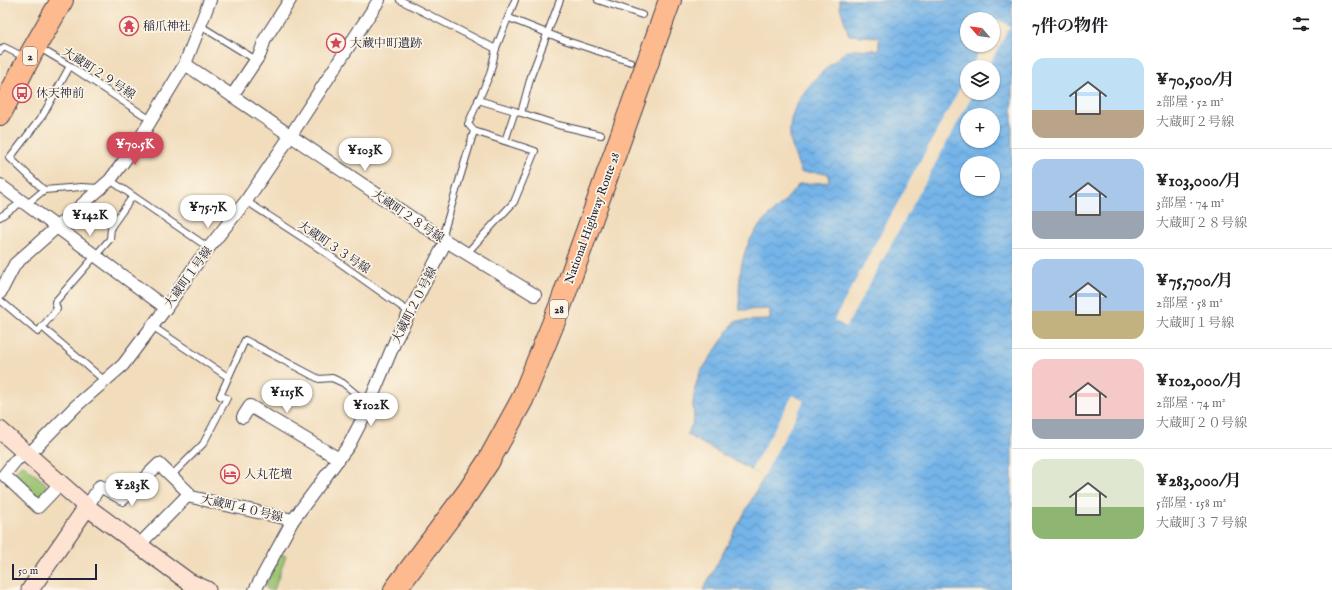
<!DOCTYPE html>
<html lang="ja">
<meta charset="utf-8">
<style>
body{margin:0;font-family:"IM FELL English","Noto Serif JP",serif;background:#f6f6f6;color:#202124;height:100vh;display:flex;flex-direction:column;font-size:15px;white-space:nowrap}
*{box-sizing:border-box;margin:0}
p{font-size:13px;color:#757577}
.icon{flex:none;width:22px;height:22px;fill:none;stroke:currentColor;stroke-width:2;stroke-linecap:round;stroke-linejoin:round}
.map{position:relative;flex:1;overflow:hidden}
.sheet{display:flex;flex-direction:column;background:#fff;width:320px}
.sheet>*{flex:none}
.needle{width:26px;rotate:298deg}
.controls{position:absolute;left:960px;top:12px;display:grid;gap:8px}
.controls a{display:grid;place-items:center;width:40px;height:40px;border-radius:50%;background:#fff;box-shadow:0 1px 3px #0004;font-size:20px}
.scale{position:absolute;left:12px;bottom:10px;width:85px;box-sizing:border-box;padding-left:4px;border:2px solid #22223b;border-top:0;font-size:11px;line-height:14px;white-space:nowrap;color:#22223b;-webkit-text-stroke:3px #fcf5e5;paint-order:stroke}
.price{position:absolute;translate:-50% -34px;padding:0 9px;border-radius:14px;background:#fff;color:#222;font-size:13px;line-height:26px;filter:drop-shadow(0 1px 2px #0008)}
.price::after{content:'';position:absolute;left:50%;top:24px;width:12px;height:9px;margin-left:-6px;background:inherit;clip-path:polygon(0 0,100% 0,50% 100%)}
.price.on{background:#d1495b;color:#fff}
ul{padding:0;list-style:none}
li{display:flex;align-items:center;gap:12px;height:100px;padding:0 20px}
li+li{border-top:1px solid #e0e0e0}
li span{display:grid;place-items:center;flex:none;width:112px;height:80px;border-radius:12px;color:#555}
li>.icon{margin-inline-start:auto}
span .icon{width:48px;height:48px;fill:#fffc;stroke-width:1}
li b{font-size:17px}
h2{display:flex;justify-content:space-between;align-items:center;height:48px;padding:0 20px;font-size:17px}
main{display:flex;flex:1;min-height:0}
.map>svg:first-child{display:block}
.park{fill:url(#park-tufts);stroke:#5e7255}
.water{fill:url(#water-waves);stroke:#4b6b92;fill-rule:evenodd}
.pier{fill:#f1dcbb}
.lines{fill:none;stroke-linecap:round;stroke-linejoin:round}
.lane-casing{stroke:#413e4e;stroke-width:8}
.street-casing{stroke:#413e4e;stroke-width:14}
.secondary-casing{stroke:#413e4e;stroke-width:19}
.highway-casing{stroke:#413e4e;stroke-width:24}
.lane{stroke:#fff;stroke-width:6}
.street{stroke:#fff;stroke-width:12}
.secondary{stroke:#fee3d2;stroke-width:17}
.highway{stroke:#fcba8e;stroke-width:22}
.labels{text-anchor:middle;stroke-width:3.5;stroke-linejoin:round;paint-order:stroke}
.shield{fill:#fcf5e5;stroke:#63616e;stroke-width:1}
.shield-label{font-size:11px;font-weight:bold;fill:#22223b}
.poi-label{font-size:12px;fill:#22223b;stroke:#fcf5e5;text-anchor:start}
.street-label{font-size:12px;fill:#22223b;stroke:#fcf5e5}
</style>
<main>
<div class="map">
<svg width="1012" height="590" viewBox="0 0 1012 590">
<defs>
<pattern id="park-tufts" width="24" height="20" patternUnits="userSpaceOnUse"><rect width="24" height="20" fill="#9ac36f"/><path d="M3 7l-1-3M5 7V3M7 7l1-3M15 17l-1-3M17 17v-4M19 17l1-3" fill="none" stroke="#84a761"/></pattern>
<pattern id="water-waves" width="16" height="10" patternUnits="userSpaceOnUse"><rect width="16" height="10" fill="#74b4e8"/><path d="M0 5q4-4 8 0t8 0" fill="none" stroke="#5f92bd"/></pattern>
</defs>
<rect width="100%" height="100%" fill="#fcf5e5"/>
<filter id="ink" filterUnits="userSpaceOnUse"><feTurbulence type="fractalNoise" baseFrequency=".025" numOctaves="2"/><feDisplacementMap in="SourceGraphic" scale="8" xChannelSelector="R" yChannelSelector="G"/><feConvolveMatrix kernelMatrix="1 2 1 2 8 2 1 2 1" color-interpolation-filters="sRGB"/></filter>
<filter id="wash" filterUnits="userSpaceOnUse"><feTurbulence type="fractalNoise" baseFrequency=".012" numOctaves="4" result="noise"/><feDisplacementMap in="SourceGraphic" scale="16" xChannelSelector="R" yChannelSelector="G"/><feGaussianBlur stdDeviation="0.9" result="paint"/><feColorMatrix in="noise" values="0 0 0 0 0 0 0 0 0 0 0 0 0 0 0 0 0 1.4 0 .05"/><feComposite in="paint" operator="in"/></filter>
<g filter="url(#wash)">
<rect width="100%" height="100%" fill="#f1dcbb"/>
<g class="park">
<path d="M21,465L25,466L46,484L47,488L40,496L36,497L14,478L13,474Z"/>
<path d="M281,554L286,556L274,590H268L265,585Z"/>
</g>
<path class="water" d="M840,0H1012V590H703L764,477L687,435L694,420L693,404L695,388L700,373L735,321L770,320V309L740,310C738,284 739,255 755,232C762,221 774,212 783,203C789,197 794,190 799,184L829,182L828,173L801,172C797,160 791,148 790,136C787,99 822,72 846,51H852L854,49L879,50V37L849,35L840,7ZM967,19H993V45H967ZM967,67H993V93H967ZM967,115H993V141H967ZM967,163H993V189H967Z"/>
<g class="pier">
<path d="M997,19L1010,26L988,67H971L983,45H993V27Z"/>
<path d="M967,75V93H974L846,327L834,320Z"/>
<path d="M793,395L804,401L763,477L751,470Z"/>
</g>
</g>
<g filter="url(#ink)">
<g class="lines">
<g class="lane-casing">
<g id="lane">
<path d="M400,0L496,49"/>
<path d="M598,0L642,15"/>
<path d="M509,18L567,41L631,62"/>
<path d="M199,25L256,60"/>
<path d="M38,47L70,66L151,120"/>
<path d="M0,51L4,47L24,57"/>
<path d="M478,100L515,111"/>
<path d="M521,113L531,76L560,0"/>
<path d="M505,141L515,111L558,125L601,135"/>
<path d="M110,180L209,248"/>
<path d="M44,190L10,158L43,115L70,66"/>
<path d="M246,201L326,253L409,312"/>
<path d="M26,205L44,190L81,187L100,188"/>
<path d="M0,217L22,202"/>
<path d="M445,239L444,231L474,131L468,124L490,74L496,48L515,0"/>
<path d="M466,254L514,202L535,151L474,131"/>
<path d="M0,300L38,332L57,309L55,302L110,239L111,227L133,196"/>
<path d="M152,326L228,377"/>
<path d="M42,327L105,381"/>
<path d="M171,476L203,444L227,398L220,396L245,340L319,379L332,378L343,383L368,404"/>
</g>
</g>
<g class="street-casing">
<g id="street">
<path d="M185,64L446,241L535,295"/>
<path d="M232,96L260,54L265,39L290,0"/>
<path d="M0,185L166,308"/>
<path d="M0,293L15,264L110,180L136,145L185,64L210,0"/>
<path d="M243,417L250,406L339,459"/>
<path d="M60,484L38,507L4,475L16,460L34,449L76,406L123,365L166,308L199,260L246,201L291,135L379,0"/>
<path d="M87,507L100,486L123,499L159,464L188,492L187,496"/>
<path d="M139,545L187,496L293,520"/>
<path d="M255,590L293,520L349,445L364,416L396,339L446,241"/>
</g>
</g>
<g class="secondary-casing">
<g id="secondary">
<path d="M0,430L87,507L189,582L207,590"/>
<path d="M30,590L87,507"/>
</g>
</g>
<g class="highway-casing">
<g id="highway">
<path d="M0,114L32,52L62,0"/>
<path d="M395,590L468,492L488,462L522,400L561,304L670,0"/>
</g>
</g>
<use href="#lane" class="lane"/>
<use href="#street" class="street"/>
<use href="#secondary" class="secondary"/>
<use href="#highway" class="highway"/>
</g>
</g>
<defs>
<g id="temple-ring" transform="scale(1)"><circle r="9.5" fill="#fcf5e5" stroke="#d1495b" stroke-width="1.5"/><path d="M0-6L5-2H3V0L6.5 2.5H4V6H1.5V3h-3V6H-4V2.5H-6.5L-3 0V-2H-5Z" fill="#d1495b"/></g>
<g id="sight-ring" transform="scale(1)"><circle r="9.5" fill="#fcf5e5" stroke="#d1495b" stroke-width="1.5"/><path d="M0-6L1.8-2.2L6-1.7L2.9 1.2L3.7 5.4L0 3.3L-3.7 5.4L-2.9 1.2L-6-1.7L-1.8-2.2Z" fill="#d1495b"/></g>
<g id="bus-ring" transform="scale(1)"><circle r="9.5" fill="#fcf5e5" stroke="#d1495b" stroke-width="1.5"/><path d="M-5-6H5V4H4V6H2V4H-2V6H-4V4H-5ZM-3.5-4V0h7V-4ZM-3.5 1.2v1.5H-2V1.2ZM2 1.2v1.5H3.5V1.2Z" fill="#d1495b"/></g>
<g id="hotel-ring" transform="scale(1)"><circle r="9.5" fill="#fcf5e5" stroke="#d1495b" stroke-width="1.5"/><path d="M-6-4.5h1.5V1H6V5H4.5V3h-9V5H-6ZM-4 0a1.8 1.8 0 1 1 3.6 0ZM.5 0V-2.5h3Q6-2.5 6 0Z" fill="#d1495b"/></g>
</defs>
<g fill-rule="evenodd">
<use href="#temple-ring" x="129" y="26"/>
<use href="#sight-ring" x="336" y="43"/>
<use href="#bus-ring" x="22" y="93"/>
<use href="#hotel-ring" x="230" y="474"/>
</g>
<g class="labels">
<g class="shield">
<rect x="23" y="47" width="14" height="18" rx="3"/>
<rect x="550" y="300" width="18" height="18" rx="3"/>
</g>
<g class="shield-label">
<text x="30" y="60">2</text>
<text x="559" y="313">28</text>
</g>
<g class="poi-label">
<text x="143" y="30">稲爪神社</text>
<text x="350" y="47">大蔵中町遺跡</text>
<text x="36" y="97">休天神前</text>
<text x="244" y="478">人丸花壇</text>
</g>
<g class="street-label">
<text transform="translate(99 73) rotate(33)" y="4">大蔵町２９号線</text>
<text transform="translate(408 216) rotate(34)" y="4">大蔵町２８号線</text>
<text transform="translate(592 218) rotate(-70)" y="4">National Highway Route 28</text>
<text transform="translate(334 247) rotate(34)" y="4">大蔵町３３号線</text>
<text transform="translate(188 277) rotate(-54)" y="4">大蔵町１号線</text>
<text transform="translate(414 305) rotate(-63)" y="4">大蔵町２０号線</text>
<text transform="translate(242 508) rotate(13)" y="4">大蔵町４０号線</text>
</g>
</g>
</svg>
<div class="controls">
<a><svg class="needle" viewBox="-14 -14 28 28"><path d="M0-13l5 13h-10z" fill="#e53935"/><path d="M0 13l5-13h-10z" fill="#757577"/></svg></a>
<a><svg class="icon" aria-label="layers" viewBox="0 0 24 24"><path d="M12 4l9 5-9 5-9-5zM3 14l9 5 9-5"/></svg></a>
<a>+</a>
<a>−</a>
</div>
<div class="scale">50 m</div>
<b class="price on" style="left:135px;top:166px">¥70.5K</b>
<b class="price" style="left:365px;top:172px">¥103K</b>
<b class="price" style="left:208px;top:229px">¥75.7K</b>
<b class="price" style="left:90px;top:237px">¥142K</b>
<b class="price" style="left:287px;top:414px">¥115K</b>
<b class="price" style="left:371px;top:427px">¥102K</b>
<b class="price" style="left:132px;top:507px">¥283K</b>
</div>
<section class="sheet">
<h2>7件の物件<svg class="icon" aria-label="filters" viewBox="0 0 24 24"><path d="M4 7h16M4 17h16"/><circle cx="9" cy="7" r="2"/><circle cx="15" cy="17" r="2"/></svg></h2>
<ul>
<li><span style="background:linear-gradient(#bfe0f5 65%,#b9a48a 0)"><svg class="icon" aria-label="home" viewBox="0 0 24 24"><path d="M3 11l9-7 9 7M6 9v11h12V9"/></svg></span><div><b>¥70,500/月</b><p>2部屋 · 52 m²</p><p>大蔵町２号線</p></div></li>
<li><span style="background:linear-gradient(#a9c7e8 65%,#9aa5b1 0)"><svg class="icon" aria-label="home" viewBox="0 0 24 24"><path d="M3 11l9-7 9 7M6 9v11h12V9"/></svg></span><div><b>¥103,000/月</b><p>3部屋 · 74 m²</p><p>大蔵町２８号線</p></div></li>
<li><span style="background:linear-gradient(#a9c7e8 65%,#c2b280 0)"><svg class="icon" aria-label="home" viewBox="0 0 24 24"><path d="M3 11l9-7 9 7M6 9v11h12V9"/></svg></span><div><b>¥75,700/月</b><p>2部屋 · 58 m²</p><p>大蔵町１号線</p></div></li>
<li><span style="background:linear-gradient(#f6c9c9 75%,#9aa5b1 0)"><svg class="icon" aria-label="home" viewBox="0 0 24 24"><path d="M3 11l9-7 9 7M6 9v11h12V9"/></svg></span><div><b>¥102,000/月</b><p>2部屋 · 74 m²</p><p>大蔵町２０号線</p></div></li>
<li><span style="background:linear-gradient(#dfe7d0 60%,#8fb573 0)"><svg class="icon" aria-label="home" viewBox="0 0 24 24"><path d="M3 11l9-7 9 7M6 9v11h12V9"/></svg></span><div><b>¥283,000/月</b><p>5部屋 · 158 m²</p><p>大蔵町３７号線</p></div></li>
</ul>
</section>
</main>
